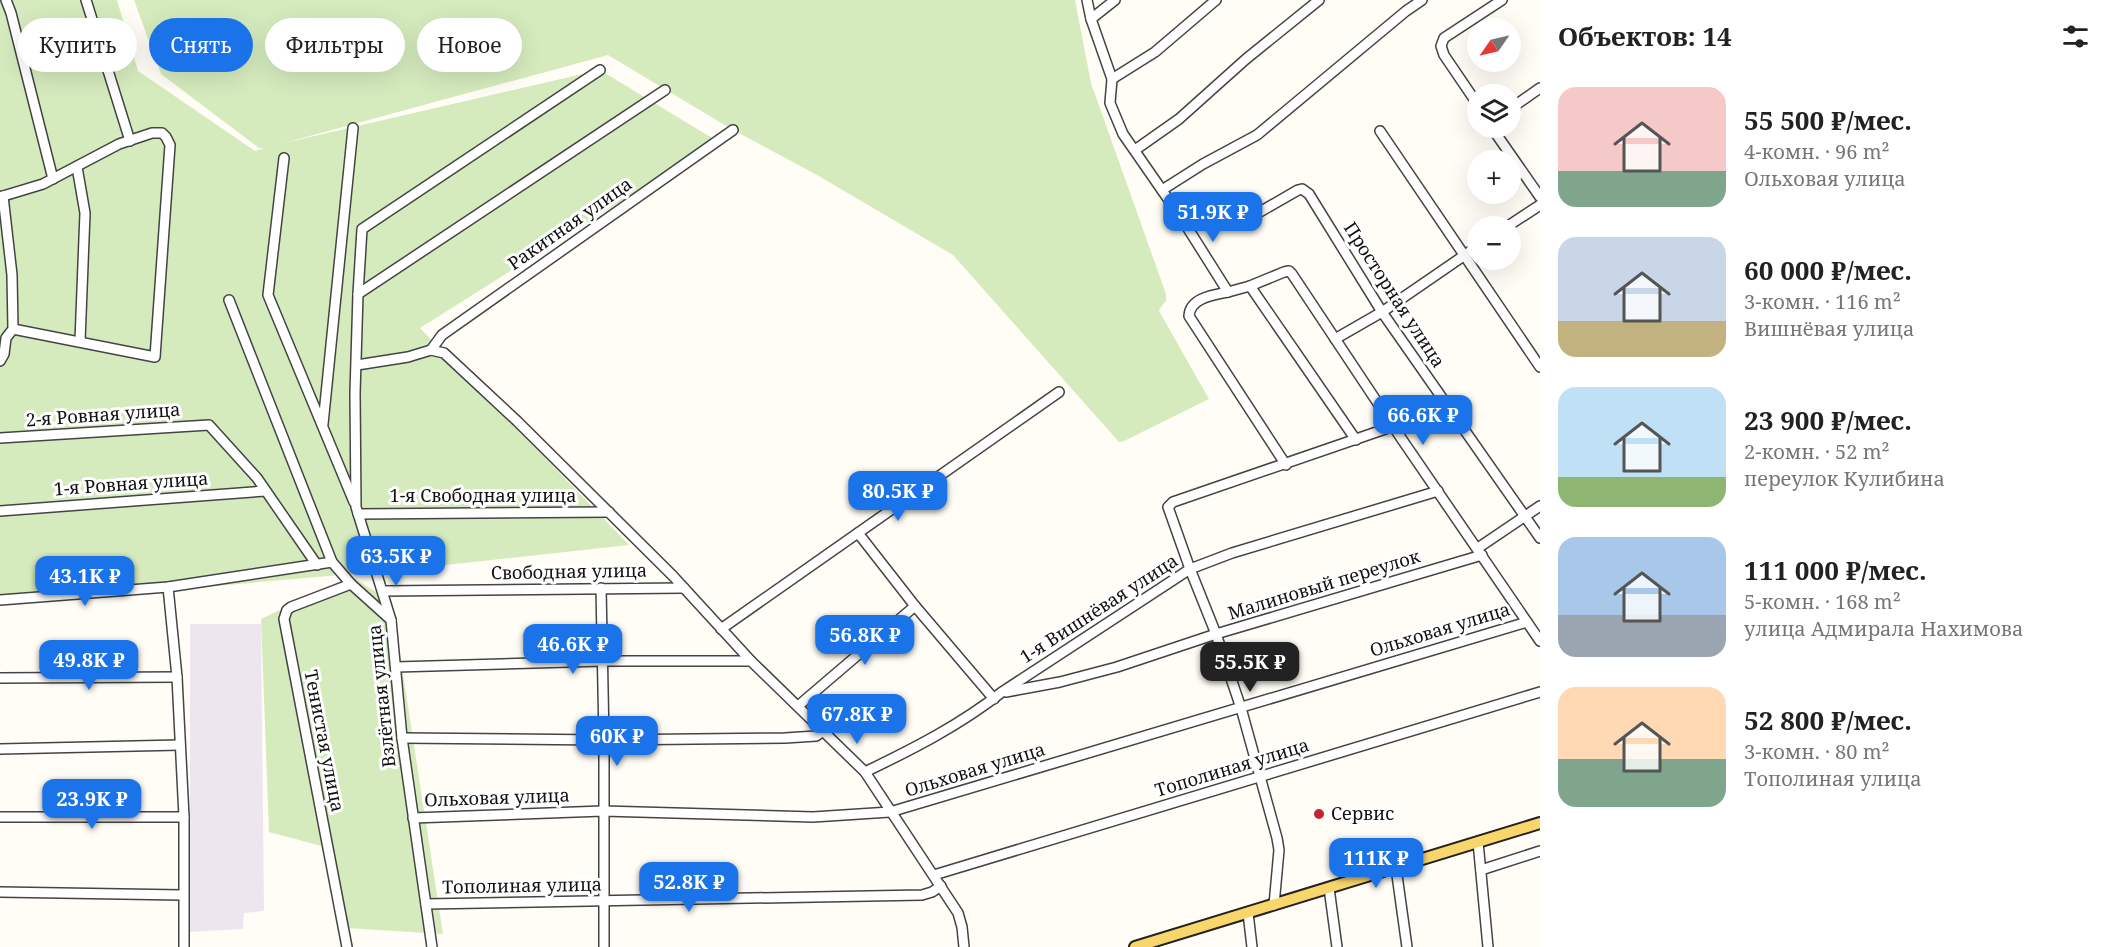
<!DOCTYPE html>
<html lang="ru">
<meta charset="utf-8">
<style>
body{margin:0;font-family:"Noto Serif",serif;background:#f2f2f2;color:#222;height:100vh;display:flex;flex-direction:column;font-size:22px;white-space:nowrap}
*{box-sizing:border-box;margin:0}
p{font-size:20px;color:#767676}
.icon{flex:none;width:33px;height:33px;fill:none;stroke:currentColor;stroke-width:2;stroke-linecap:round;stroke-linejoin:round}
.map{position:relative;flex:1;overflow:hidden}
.details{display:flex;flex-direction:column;background:#fff;width:570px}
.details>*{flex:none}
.hud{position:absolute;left:18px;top:18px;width:570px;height:54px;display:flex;gap:12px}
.needle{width:39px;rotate:236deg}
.controls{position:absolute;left:1467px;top:18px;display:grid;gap:12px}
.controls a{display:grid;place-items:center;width:54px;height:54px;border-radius:50%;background:#fff;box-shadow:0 6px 24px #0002;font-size:30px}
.price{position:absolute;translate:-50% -51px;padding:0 14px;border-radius:12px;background:#1a73e8;color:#fff;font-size:20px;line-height:39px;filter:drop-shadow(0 2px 3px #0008)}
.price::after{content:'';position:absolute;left:50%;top:36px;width:18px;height:14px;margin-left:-9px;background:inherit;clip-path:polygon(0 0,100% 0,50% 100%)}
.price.current{background:#222;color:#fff}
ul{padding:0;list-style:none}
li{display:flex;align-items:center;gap:18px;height:150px;padding:0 18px}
li span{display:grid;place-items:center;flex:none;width:168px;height:120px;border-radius:18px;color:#555}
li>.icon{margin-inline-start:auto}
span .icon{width:72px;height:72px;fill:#fffc;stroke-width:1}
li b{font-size:26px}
h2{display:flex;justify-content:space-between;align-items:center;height:72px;padding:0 18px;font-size:26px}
.chip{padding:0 21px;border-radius:27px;background:#fff;box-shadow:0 6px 24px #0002;font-size:21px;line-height:54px}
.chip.current{background:#1a73e8;color:#fff}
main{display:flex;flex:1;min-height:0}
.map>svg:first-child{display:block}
.industrial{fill:#eee6ef}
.green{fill:#d5ebbd}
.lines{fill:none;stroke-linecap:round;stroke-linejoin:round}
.minor-casing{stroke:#444;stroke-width:12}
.major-casing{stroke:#222;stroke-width:14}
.minor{stroke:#fff;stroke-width:9}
.major{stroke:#f9d66b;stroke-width:10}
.poi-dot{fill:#c4262e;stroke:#fff;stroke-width:2}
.labels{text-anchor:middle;stroke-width:6;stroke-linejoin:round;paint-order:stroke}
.street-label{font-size:18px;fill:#111;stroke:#fff}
.poi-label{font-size:18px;fill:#111;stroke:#fff;text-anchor:start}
</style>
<main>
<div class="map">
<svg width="1540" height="947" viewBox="0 0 1540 947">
<rect width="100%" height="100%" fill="#fffdf5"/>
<path class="industrial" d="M190,624H261L264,911L244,913L243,929L190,932Z"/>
<g class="green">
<path d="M0,0H117L138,71L255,151L264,148H259L161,74L134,0H1075L1091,83L1166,294V301L1160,308L1159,311L1209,399L1124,441L1119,442L953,255L817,175L733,130L608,55L284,143L600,70L717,141L420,328L629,545L408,569L0,605Z"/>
<path d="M351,576L392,602L443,934L346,928L333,849L269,832L261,619Z"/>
</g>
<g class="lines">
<g class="minor-casing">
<g id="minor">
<path d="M6,0L11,13L53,179"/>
<path d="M86,0L130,141"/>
<path d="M1087,0L1091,19L1112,79L1110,103L1123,134L1182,219L1228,292C1213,295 1190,298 1189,316L1286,465"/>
<path d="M1091,19L1115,0"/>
<path d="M1112,79L1155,52L1216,0"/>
<path d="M1478,105L1444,55L1441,46L1444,38L1502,0"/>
<path d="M1510,109L1540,88"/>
<path d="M1492,128L1540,197"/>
<path d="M1380,131L1540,367"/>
<path d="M1135,150L1179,119L1246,59L1319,0"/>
<path d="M284,158L268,295L354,502"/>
<path d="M77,167L85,213L80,341"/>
<path d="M1162,190L1203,164L1257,135L1406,11L1422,0"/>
<path d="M0,197L43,184L119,144L152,133H162L166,137L170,145L155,357L13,329"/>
<path d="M1251,217L1298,190L1302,189L1309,194L1382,312L1540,538"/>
<path d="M1508,226L1540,205"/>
<path d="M1250,286L1356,440"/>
<path d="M1228,292L1250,286L1284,272L1289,271L1292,274L1401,438L1540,641"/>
<path d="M358,294L665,90"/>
<path d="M229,300L332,562"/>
<path d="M1335,339L1382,312L1478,246"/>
<path d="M431,350L442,335L733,130"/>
<path d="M0,361L4,354L6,338L13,329L12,275L3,196"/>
<path d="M357,365L408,357L431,350L444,353L517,421L673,576L751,661L865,772L958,913L962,927L964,947"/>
<path d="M323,424L353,128"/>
<path d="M0,438L209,425L257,478L317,565"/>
<path d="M0,511L265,491"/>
<path d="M358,514L609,512"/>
<path d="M858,533L915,606L994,699"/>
<path d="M1478,548L1540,506"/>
<path d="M168,587L177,677L184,817V947"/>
<path d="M601,588L604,740V947"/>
<path d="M383,591L684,588"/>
<path d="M0,600L168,587L332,562L351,584L391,620"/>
<path d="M721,629L1059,392"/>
<path d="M396,667L602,661H751"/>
<path d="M0,678L177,677"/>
<path d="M1006,692L1060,682L1117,667L1216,634L1482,555"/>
<path d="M798,706L915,606"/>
<path d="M402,738L604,740L785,738L816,736L823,731"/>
<path d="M0,749L180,745"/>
<path d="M865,772C913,749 960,725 1002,692L1190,569L1232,553L1438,491"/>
<path d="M0,817H184"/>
<path d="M413,818L603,811L813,817L890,812L1527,622"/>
<path d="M1478,842L1488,947"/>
<path d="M1396,868L1407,947"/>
<path d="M1481,870L1540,851"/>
<path d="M934,875L1540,692"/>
<path d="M1329,888L1337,947"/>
<path d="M0,892L182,895"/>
<path d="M426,904L922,895L932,892L941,886"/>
<path d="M1274,905L1279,850L1277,838L1241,708L1216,634L1190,569L1168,507L1173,502L1394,426"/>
<path d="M1248,913L1252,947"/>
<path d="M347,947L284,619L287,610L291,607L351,584"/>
<path d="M432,947L402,738L391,620L356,507L355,393L358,294L362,229L600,70"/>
</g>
</g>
<g class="major-casing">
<path id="major" d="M1135,947L1540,823"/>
</g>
<use href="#minor" class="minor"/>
<use href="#major" class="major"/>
</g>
<circle class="poi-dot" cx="1319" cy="814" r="6"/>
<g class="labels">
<g class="street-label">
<text transform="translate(570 224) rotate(-35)" y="6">Ракитная улица</text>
<text transform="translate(1394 295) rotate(57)" y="6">Просторная улица</text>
<text transform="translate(103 415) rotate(-4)" y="6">2-я Ровная улица</text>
<text transform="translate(131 484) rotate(-4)" y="6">1-я Ровная улица</text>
<text x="483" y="502">1-я Свободная улица</text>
<text transform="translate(569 572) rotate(-1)" y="6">Свободная улица</text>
<text transform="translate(1324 585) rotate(-17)" y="6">Малиновый переулок</text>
<text transform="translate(1099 609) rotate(-33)" y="6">1-я Вишнёвая улица</text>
<text transform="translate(1440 630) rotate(-17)" y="6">Ольховая улица</text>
<text transform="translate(382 696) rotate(-96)" y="6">Взлётная улица</text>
<text transform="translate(324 741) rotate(79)" y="6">Тенистая улица</text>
<text transform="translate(1232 768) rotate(-17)" y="6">Тополиная улица</text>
<text transform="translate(975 770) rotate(-17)" y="6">Ольховая улица</text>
<text transform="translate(497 798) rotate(-2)" y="6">Ольховая улица</text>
<text transform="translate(522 886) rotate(-1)" y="6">Тополиная улица</text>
</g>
<g class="poi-label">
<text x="1331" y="820">Сервис</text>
</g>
</g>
</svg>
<div class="controls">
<a><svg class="needle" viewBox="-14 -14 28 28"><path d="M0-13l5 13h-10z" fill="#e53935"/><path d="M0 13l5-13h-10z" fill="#767676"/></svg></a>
<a><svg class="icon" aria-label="layers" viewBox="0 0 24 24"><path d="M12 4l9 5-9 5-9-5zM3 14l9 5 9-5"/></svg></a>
<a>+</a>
<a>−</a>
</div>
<b class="price" style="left:1213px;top:243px">51.9K ₽</b>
<b class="price" style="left:1423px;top:446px">66.6K ₽</b>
<b class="price" style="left:898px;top:522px">80.5K ₽</b>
<b class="price" style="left:396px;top:587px">63.5K ₽</b>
<b class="price" style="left:85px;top:607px">43.1K ₽</b>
<b class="price" style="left:865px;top:666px">56.8K ₽</b>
<b class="price" style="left:573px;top:675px">46.6K ₽</b>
<b class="price" style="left:89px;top:691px">49.8K ₽</b>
<b class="price current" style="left:1250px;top:693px">55.5K ₽</b>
<b class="price" style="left:857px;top:745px">67.8K ₽</b>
<b class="price" style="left:617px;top:767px">60K ₽</b>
<b class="price" style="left:92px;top:830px">23.9K ₽</b>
<b class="price" style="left:1376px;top:889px">111K ₽</b>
<b class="price" style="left:689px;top:913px">52.8K ₽</b>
<div class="hud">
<a class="chip">Купить</a>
<a class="chip current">Снять</a>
<a class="chip">Фильтры</a>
<a class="chip">Новое</a>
</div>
</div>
<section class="details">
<h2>Объектов: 14<svg class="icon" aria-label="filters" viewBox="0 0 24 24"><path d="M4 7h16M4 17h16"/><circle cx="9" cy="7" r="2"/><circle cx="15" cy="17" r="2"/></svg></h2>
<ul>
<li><span style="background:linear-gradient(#f6c9c9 70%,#7fa58c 0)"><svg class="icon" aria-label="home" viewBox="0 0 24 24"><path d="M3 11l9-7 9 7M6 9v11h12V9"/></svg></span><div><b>55 500 ₽/мес.</b><p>4-комн. · 96 m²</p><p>Ольховая улица</p></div></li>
<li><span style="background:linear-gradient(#c9d6e8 70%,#c2b280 0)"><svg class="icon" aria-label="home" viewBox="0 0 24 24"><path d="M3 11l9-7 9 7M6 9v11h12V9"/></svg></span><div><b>60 000 ₽/мес.</b><p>3-комн. · 116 m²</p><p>Вишнёвая улица</p></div></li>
<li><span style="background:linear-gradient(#bfe0f5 75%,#8fb573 0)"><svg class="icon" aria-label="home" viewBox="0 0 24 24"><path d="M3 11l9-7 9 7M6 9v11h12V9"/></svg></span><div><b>23 900 ₽/мес.</b><p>2-комн. · 52 m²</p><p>переулок Кулибина</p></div></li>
<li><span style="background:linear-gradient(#a9c7e8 65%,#9aa5b1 0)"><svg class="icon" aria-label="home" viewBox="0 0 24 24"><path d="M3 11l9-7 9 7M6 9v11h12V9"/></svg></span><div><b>111 000 ₽/мес.</b><p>5-комн. · 168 m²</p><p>улица Адмирала Нахимова</p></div></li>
<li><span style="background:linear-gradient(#ffd9b3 60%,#7fa58c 0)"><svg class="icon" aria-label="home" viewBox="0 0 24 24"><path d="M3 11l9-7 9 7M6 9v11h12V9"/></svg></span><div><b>52 800 ₽/мес.</b><p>3-комн. · 80 m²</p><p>Тополиная улица</p></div></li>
</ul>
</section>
</main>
